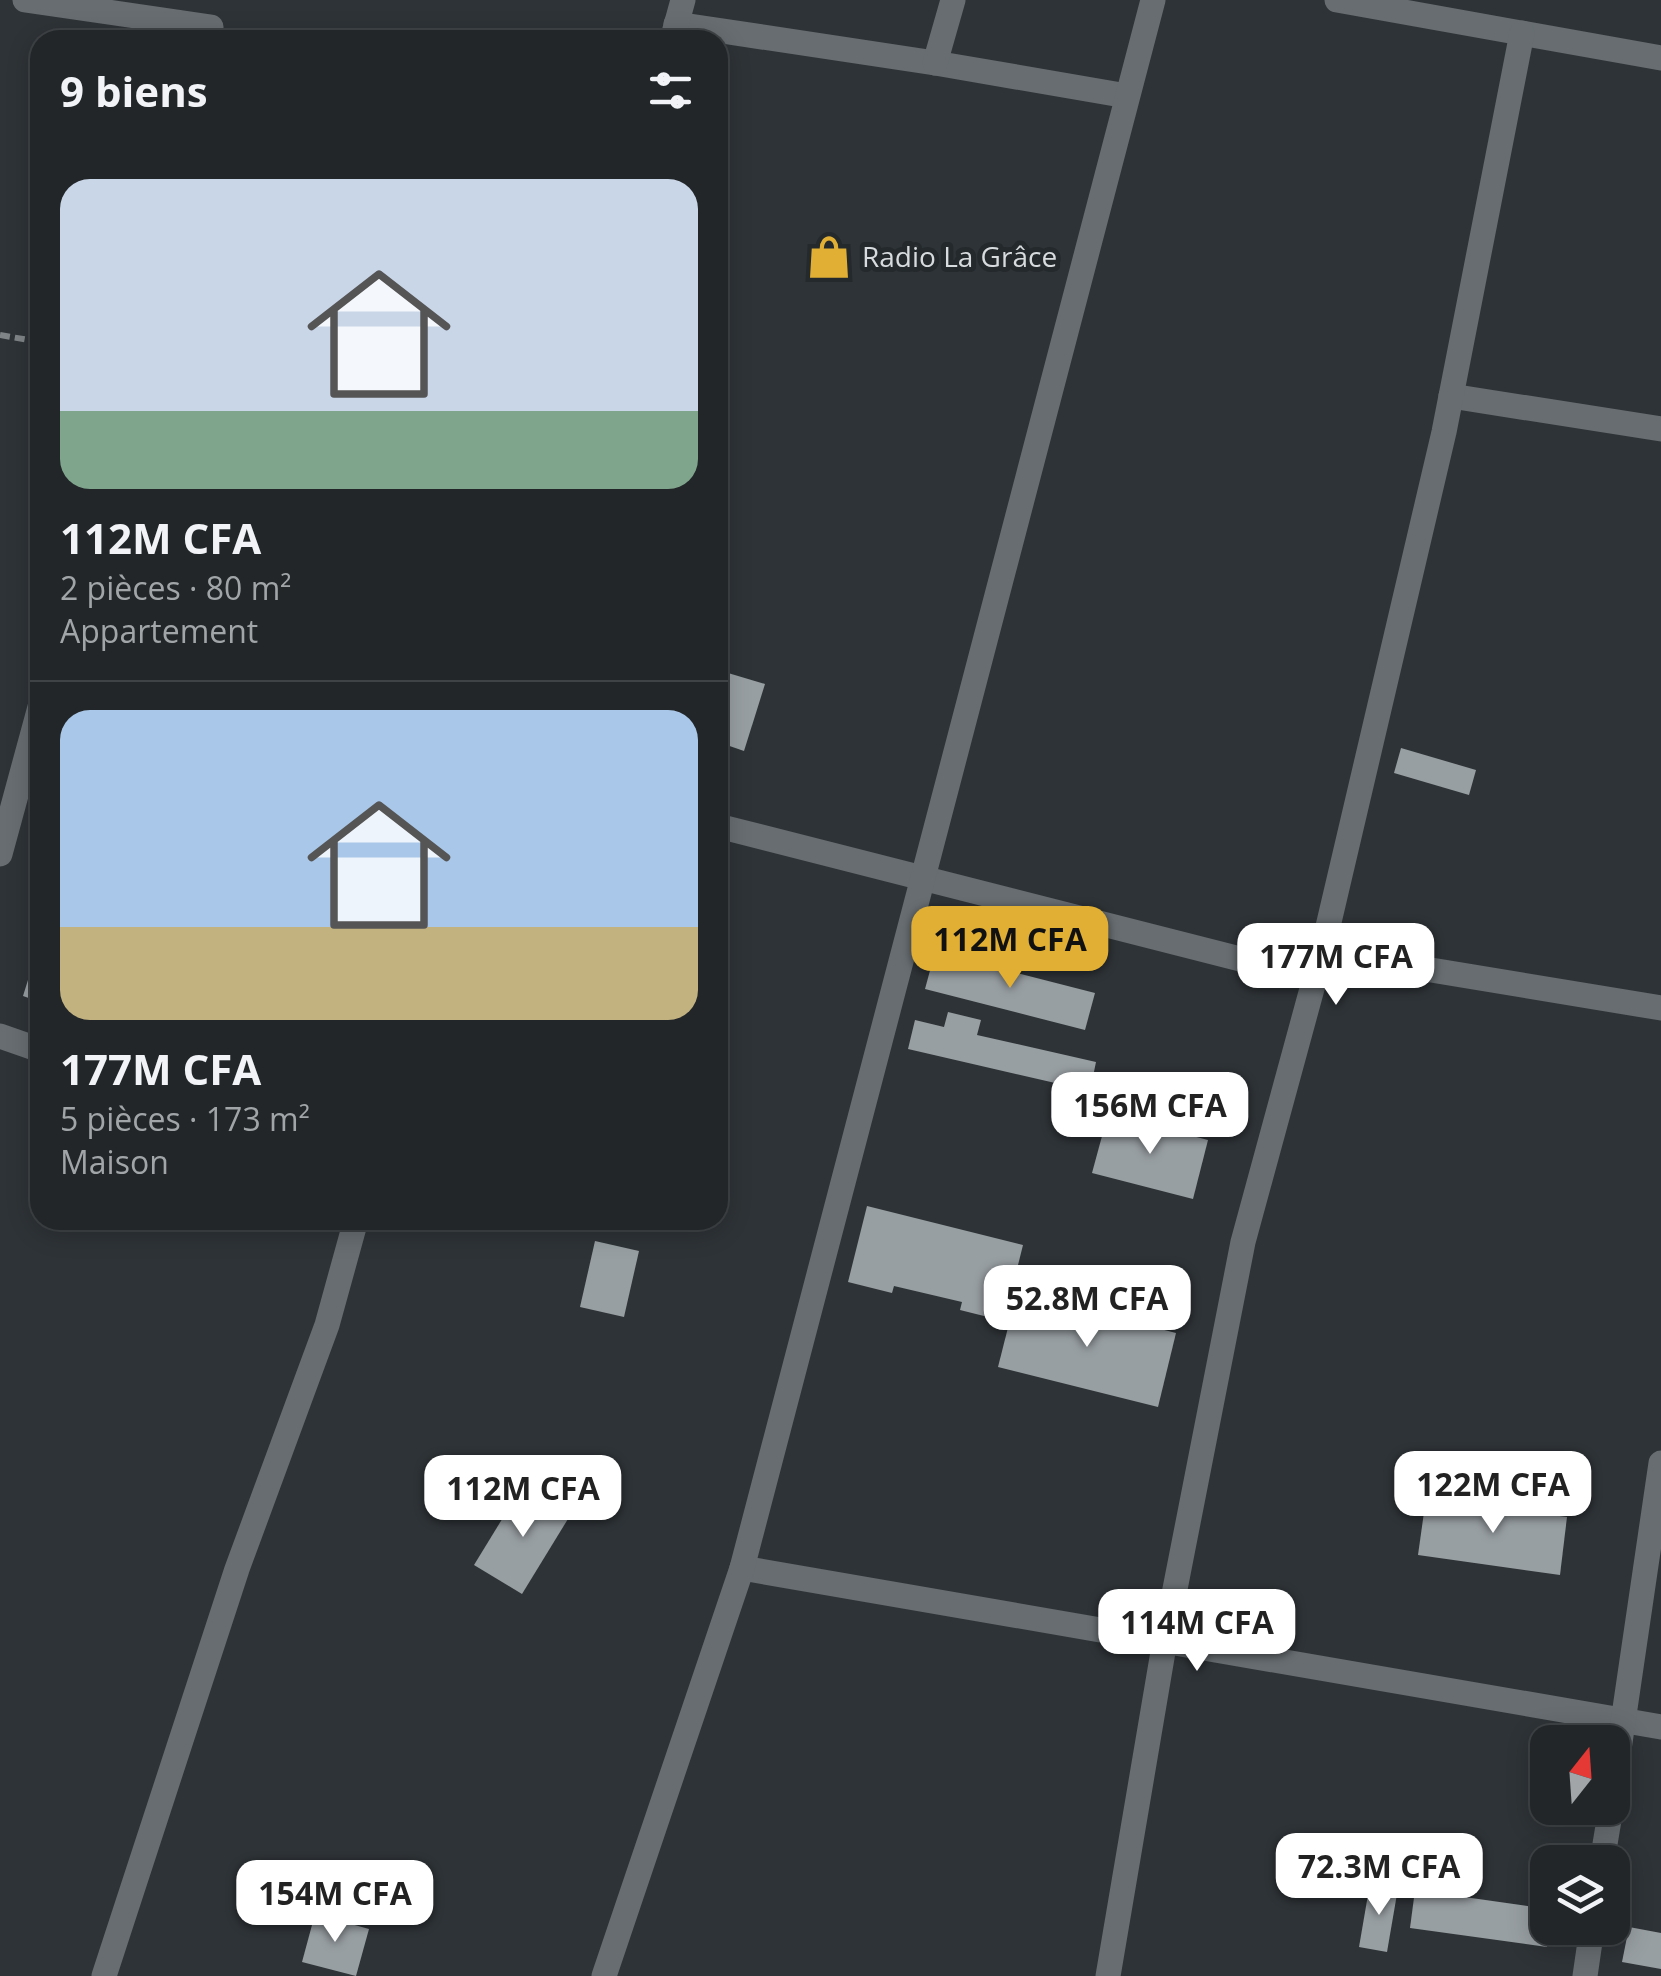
<!DOCTYPE html>
<html lang="fr">
<meta charset="utf-8">
<style>
body{margin:0;font-family:"Open Sans",sans-serif;background:#2e3235;color:#f1f3f6;height:100vh;display:flex;flex-direction:column;font-size:38px;white-space:nowrap}
*{box-sizing:border-box;margin:0}
p{font-size:32px;color:#a2a5a8}
.icon{flex:none;width:55px;height:55px;fill:none;stroke:currentColor;stroke-width:2;stroke-linecap:round;stroke-linejoin:round}
.map{position:relative;flex:1;overflow:hidden}
.panel{position:absolute;left:30px;top:30px;width:698px;height:1200px;display:flex;flex-direction:column;background:#222629;border-radius:30px;box-shadow:0 5px 25px #0003,0 0 0 2px #3f4346}
.panel>*{flex:none}
.needle{width:65px;rotate:17deg}
.tools{position:absolute;left:1530px;top:1725px;display:grid;gap:20px}
.tools a{display:grid;place-items:center;width:100px;height:100px;border-radius:20px;background:#222629;box-shadow:0 5px 25px #0003,0 0 0 2px #3f4346;font-size:50px}
.price{position:absolute;translate:-50% -85px;padding:0 22px;border-radius:20px;background:#fff;color:#222;font-size:32px;line-height:65px;filter:drop-shadow(0 2px 5px #0008)}
.price::after{content:'';position:absolute;left:50%;top:60px;width:30px;height:22px;margin-left:-15px;background:inherit;clip-path:polygon(0 0,100% 0,50% 100%)}
.price.on{background:#e1af34;color:#111}
ul{padding:0;list-style:none}
li{display:grid;align-content:center;gap:20px;height:530px;padding:0 30px}
li+li{border-top:2px solid #3f4346}
li span{display:grid;place-items:center;height:310px;border-radius:30px;color:#555}
li>.icon{margin-inline-start:auto}
span .icon{width:180px;height:180px;fill:#fffc;stroke-width:1}
li b{font-size:42px}
h2{display:flex;justify-content:space-between;align-items:center;height:120px;padding:0 30px;font-size:42px}
.map>svg:first-child{display:block}
.building{fill:#989fa3}
.lines{fill:none;stroke-linecap:round;stroke-linejoin:round}
.path{stroke:#7f8487;stroke-width:6;stroke-dasharray:10 5;stroke-linecap:butt}
.minor{stroke:#676d71;stroke-width:25}
.labels{text-anchor:middle;stroke-width:10;stroke-linejoin:round;paint-order:stroke}
.poi-label{font-size:28px;fill:#d7dbdd;stroke:#24292c;text-anchor:start}
</style>
<div class="map">
<svg width="1661" height="1976" viewBox="0 0 1661 1976">
<rect width="100%" height="100%" fill="#2e3337"/>
<g class="building">
<path d="M718,670L765,684L744,751L718,742Z"/>
<path d="M1401,748L1476,770L1469,795L1394,773Z"/>
<path d="M39,945H40V1002L23,996Z"/>
<path d="M935,952L1095,993L1085,1030L925,989Z"/>
<path d="M948,1012L981,1020L977,1035L1096,1062L1090,1091L908,1049L915,1020L944,1027Z"/>
<path d="M1108,1114L1208,1140L1193,1199L1092,1173Z"/>
<path d="M867,1206L1023,1245L1004,1321L960,1310L962,1302L894,1286L892,1293L848,1282Z"/>
<path d="M595,1241L639,1251L624,1317L580,1307Z"/>
<path d="M1017,1292L1176,1333L1158,1407L998,1367Z"/>
<path d="M523,1485L571,1514L522,1594L474,1565Z"/>
<path d="M1426,1498L1567,1517L1560,1575L1418,1555Z"/>
<path d="M1370,1883L1398,1888L1387,1952L1359,1947Z"/>
<path d="M1415,1890L1548,1909L1549,1928L1547,1947L1410,1928Z"/>
<path d="M315,1914L369,1929L356,1976L302,1962Z"/>
<path d="M1629,1927L1661,1933V1969L1622,1962Z"/>
</g>
<g class="lines">
<path class="path" d="M0,335L40,342"/>
<g class="minor">
<path d="M25,0L211,27"/>
<path d="M1337,0L1661,58"/>
<path d="M676,24L935,63L1127,96"/>
<path d="M672,40L683,0"/>
<path d="M935,63L953,0"/>
<path d="M1451,396L1661,429"/>
<path d="M718,826L1315,978"/>
<path d="M0,854L40,707"/>
<path d="M1322,952L1661,1008"/>
<path d="M0,1036L40,1050"/>
<path d="M742,1568L1661,1727"/>
<path d="M1612,1797L1661,1463"/>
<path d="M1602,1862L1611,1808"/>
<path d="M104,1976L237,1569L327,1325L356,1220"/>
<path d="M604,1976L742,1568L1153,0"/>
<path d="M1108,1976L1165,1640L1243,1242L1322,952L1444,432L1522,33"/>
<path d="M1585,1976L1592,1928"/>
</g>
</g>
<defs>
<g id="shop-bare" transform="scale(3.45)"><path d="M-5-2.5h2.3a2.7 3.5 0 0 1 5.4 0H5L5.5 6h-11ZM-1.5-2.5h3a1.5 2.3 0 0 0-3 0Z" fill="#e1af34" stroke="#24292c" stroke-width="2.5" paint-order="stroke"/></g>
</defs>
<g fill-rule="evenodd">
<use href="#shop-bare" x="829" y="257"/>
</g>
<g class="labels">
<g class="poi-label">
<text x="862" y="267">Radio La Grâce</text>
</g>
</g>
</svg>
<div class="tools">
<a><svg class="needle" viewBox="-14 -14 28 28"><path d="M0-13l5 13h-10z" fill="#e53935"/><path d="M0 13l5-13h-10z" fill="#a2a5a8"/></svg></a>
<a><svg class="icon" aria-label="layers" viewBox="0 0 24 24"><path d="M12 4l9 5-9 5-9-5zM3 14l9 5 9-5"/></svg></a>
</div>
<b class="price on" style="left:1010px;top:991px">112M CFA</b>
<b class="price" style="left:1336px;top:1008px">177M CFA</b>
<b class="price" style="left:1150px;top:1157px">156M CFA</b>
<b class="price" style="left:1087px;top:1350px">52.8M CFA</b>
<b class="price" style="left:1493px;top:1536px">122M CFA</b>
<b class="price" style="left:523px;top:1540px">112M CFA</b>
<b class="price" style="left:1197px;top:1674px">114M CFA</b>
<b class="price" style="left:1379px;top:1918px">72.3M CFA</b>
<b class="price" style="left:335px;top:1945px">154M CFA</b>
<section class="panel">
<h2>9 biens<svg class="icon" aria-label="filters" viewBox="0 0 24 24"><path d="M4 7h16M4 17h16"/><circle cx="9" cy="7" r="2"/><circle cx="15" cy="17" r="2"/></svg></h2>
<ul>
<li><span style="background:linear-gradient(#c9d6e8 75%,#7fa58c 0)"><svg class="icon" aria-label="home" viewBox="0 0 24 24"><path d="M3 11l9-7 9 7M6 9v11h12V9"/></svg></span><div><b>112M CFA</b><p>2 pièces · 80 m²</p><p>Appartement</p></div></li>
<li><span style="background:linear-gradient(#a9c7e8 70%,#c2b280 0)"><svg class="icon" aria-label="home" viewBox="0 0 24 24"><path d="M3 11l9-7 9 7M6 9v11h12V9"/></svg></span><div><b>177M CFA</b><p>5 pièces · 173 m²</p><p>Maison</p></div></li>
</ul>
</section>
</div>
